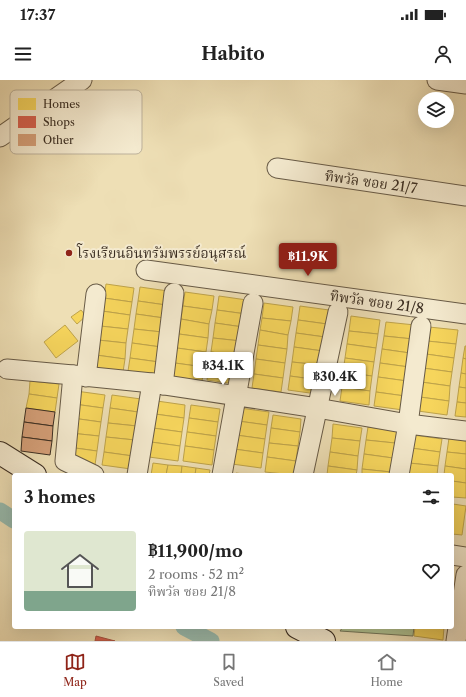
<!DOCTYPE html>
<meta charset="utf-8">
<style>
body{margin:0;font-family:"Libre Caslon Text","Noto Serif Thai",serif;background:#f6f6f6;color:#222;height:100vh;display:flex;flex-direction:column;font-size:15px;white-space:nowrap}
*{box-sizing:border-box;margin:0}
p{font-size:13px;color:#767676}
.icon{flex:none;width:22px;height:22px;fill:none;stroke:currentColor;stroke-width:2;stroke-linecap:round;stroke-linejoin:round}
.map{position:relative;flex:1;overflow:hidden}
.panel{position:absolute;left:12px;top:393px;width:442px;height:156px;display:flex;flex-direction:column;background:#fff;border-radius:4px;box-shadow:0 4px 16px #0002}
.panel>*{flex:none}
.buttons{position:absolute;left:418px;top:12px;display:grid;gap:8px}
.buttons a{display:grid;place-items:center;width:36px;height:36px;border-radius:50%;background:#fff;box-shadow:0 4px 16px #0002;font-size:20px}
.price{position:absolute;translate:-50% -34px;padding:0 9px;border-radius:4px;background:#fff;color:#222;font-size:13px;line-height:26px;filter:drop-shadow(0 1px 2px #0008)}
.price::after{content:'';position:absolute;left:50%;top:24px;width:12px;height:9px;margin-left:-6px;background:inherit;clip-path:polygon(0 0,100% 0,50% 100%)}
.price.active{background:#8f2418;color:#fff}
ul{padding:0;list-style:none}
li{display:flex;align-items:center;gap:12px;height:100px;padding:0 12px}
li span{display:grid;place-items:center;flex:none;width:112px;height:80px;border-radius:4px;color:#555}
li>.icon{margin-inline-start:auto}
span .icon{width:48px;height:48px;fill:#fffc;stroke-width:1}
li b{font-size:17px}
h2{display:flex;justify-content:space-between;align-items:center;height:48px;padding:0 12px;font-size:17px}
.status{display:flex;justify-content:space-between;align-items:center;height:28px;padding:0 20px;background:#fff;direction:ltr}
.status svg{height:11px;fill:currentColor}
header{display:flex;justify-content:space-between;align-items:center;height:52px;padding:0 12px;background:#fff;font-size:18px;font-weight:700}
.tabs{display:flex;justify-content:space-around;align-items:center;height:56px;border-top:1px solid #e0e0e0;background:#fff;font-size:11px;color:#767676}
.tabs a{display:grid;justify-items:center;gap:2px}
.tabs .active{color:#8f2418}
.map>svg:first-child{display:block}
.green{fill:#b2c392;stroke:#76785a}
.homes{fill:#f6d55c;stroke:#bea34a}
.shops{fill:#d6604d;stroke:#a75140}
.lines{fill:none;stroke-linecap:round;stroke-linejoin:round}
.canal{stroke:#99bcaf;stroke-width:17}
.building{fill:#d59f78;stroke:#3a2d21}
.street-casing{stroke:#675a46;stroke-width:21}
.secondary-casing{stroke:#3a2d21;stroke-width:24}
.street{stroke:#f4eacf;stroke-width:19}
.secondary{stroke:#f4eacf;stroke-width:22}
.poi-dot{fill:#8f2418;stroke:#f4eacf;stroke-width:1.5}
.labels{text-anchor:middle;stroke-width:4;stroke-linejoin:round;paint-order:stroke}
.street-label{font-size:14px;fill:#3a2d21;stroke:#f4eacf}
.poi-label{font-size:14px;fill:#3a2d21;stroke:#f4eacf;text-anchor:start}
.key{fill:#f4eacf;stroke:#bcb19b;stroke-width:1}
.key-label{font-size:11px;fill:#3a2d21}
</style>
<div class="status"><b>17:37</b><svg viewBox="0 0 49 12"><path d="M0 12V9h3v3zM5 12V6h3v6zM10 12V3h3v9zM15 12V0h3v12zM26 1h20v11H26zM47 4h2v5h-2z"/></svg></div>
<header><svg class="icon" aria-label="menu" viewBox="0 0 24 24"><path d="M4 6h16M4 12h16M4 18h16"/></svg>Habito<svg class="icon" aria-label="person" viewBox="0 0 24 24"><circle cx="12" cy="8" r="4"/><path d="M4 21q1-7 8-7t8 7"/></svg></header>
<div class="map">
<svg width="466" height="561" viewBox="0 0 466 561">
<rect width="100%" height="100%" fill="#eedfb5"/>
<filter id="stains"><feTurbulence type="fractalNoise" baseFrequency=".005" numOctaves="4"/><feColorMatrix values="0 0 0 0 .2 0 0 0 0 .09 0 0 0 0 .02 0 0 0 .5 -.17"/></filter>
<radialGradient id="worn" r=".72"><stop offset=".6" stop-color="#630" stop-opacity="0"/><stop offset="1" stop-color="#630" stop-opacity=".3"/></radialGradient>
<path class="green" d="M343,547H414L413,556L340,551Z"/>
<g class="homes">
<path d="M106,204L134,208L132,222L104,218Z"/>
<path d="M140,207L168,211L166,225L138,221Z"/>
<path d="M185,212L214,216L212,230L183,226Z"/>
<path d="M219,216L247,220L246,234L217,230Z"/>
<path d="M104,218L132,222L130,235L102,231Z"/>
<path d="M138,221L166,225L164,238L136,234Z"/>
<path d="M264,223L293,227L291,241L262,238Z"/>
<path d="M183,226L212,230L209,244L181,239Z"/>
<path d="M300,226L329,230L327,244L298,240Z"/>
<path d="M81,230L86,236L77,244L71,237Z"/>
<path d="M217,230L246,234L243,247L215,243Z"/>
<path d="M102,231L130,235L128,249L100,246Z"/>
<path d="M136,234L164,238L162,252L134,249Z"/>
<path d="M351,236L380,240L378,254L349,251Z"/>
<path d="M262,238L291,241L288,255L260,250Z"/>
<path d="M181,239L209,244L208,258L179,254Z"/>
<path d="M298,240L327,244L325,257L296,253Z"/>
<path d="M386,242L415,245L413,259L384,256Z"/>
<path d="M215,243L243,247L241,261L213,258Z"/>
<path d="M65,245L78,261L56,278L44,262Z"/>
<path d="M100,246L128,249L126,263L98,260Z"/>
<path d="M429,247L458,250L456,264L427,261Z"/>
<path d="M134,249L162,252L161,267L132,263Z"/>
<path d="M260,250L288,255L287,269L258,265Z"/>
<path d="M349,251L378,254L376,268L347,264Z"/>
<path d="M296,253L325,257L323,271L294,267Z"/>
<path d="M179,254L208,258L206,272L177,268Z"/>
<path d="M384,256L413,259L410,273L382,269Z"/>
<path d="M213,258L241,261L240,276L211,272Z"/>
<path d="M98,260L126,263L125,279L96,275Z"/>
<path d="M427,261L456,264L454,278L426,274Z"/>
<path d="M132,263L161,267L159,282L130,278Z"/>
<path d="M347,264L376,268L374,282L345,278Z"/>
<path d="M258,265L287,269L285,283L256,279Z"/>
<path d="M465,266H466V279L463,278Z"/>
<path d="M294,267L323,271L321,285L292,282Z"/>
<path d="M177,268L206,272L204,287L175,283Z"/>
<path d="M382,269L410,273L409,287L380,283Z"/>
<path d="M211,272L240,276L238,291L209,287Z"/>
<path d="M426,274L454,278L452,292L423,288Z"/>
<path d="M96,275L125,279L123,292L94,288Z"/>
<path d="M130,278L159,282L157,295L128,291Z"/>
<path d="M345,278L374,282L372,296L343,292Z"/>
<path d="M463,278L466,279V294L461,293Z"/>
<path d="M256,279L285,283L283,298L254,294Z"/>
<path d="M292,282L321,285L319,300L290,296Z"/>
<path d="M175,283L204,287L202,301L173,297Z"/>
<path d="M380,283L409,287L407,301L378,297Z"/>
<path d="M209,287L238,291L236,304L207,300Z"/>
<path d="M423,288L452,292L450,306L421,302Z"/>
<path d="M343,292L372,296L370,311L342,307Z"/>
<path d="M461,293L466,294V308L459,307Z"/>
<path d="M254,294L283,298L281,312L252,308Z"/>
<path d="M290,296L319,300L317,314L288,310Z"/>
<path d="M378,297L407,301L405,316L376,312Z"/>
<path d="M30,301L59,304L57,318L29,314Z"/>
<path d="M421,302L450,306L449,321L420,317Z"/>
<path d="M342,307L370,311L369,325L340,321Z"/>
<path d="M459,307L466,308V323L457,322Z"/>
<path d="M76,311L105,315L103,328L74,324Z"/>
<path d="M376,312L405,316L403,330L374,326Z"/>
<path d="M29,314L57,318L55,332L26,328Z"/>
<path d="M112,315L141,319L138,332L110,328Z"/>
<path d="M420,317L449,321L447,335L418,331Z"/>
<path d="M157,321L185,325L184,338L155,334Z"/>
<path d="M457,322L466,323V337L455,336Z"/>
<path d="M74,324L103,328L101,342L72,338Z"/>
<path d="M191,325L220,329L218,342L189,338Z"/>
<path d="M110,328L138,332L137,346L108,343Z"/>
<path d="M240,328L269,332L267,345L238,341Z"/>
<path d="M155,334L184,338L182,352L153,348Z"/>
<path d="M273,335L301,339L300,352L271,348Z"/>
<path d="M72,338L101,342L99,356L70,353Z"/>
<path d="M189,338L218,342L216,356L187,352Z"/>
<path d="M238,341L267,345L265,359L236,355Z"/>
<path d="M108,343L137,346L135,360L106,357Z"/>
<path d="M333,344L362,348L360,361L332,358Z"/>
<path d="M368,347L397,351L395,363L366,360Z"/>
<path d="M153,348L182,352L180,366L151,362Z"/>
<path d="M271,348L300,352L298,366L269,363Z"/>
<path d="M187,352L216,356L214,370L185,366Z"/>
<path d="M70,353L99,356L97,371L68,367Z"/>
<path d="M236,355L265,359L263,373L234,369Z"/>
<path d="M413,355L442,359L440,372L411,368Z"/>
<path d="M106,357L135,360L133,376L104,372Z"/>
<path d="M332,358L360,361L358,376L330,372Z"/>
<path d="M449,358L466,361V374L447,372Z"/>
<path d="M366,360L395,363L393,378L364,374Z"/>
<path d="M151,362L180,366L178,381L149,377Z"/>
<path d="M269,363L298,366L296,381L267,377Z"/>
<path d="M185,366L214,370L212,385L183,381Z"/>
<path d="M68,367L97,371L95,385L66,381Z"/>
<path d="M411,368L440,372L438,386L409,383Z"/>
<path d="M234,369L263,373L261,388L232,384Z"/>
<path d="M104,372L133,376L131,389L102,385Z"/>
<path d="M330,372L358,376L357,390L328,386Z"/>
<path d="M447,372L466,374V389L445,386Z"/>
<path d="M364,374L393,378L391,392L362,389Z"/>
<path d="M267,377L296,381L294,395L265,392Z"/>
<path d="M153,383L168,385L166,395H151Z"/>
<path d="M409,383L438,386L437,395H408Z"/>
<path d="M168,385L182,386L181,395H166Z"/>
<path d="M182,386L196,388L195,395H181Z"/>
<path d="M328,386L357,390L356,395H327Z"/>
<path d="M445,386L466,389V403L452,401V395H444Z"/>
<path d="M196,388L210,390L209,395H195Z"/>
<path d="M362,389L391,392V395H362Z"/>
<path d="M236,393L251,395H236Z"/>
<path d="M452,401L466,403V418L452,417Z"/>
<path d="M453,424L466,426L462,455L452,454Z"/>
<path d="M415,547H444L443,560L414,556Z"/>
</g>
<path class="shops" d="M96,556L115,561H95Z"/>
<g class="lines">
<g class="canal">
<path d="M0,431L14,440"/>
<path d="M184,547L211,561"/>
</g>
</g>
<g class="building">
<path d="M26,328L55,332L53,346L24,342Z"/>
<path d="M24,342L53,346L52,361L22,357Z"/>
<path d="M22,357L52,361L50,375L21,371Z"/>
</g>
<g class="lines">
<g class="street-casing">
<g id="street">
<path d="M437,0L466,4"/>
<path d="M0,57L82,0"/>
<path d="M277,88L466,116"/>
<path d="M146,190L466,234"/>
<path d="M7,289L73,295"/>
<path d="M86,297L96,214"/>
<path d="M163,305L174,213"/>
<path d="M94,395L65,381L73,295L152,303L317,328L408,344L466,351"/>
<path d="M137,395L152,303"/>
<path d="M222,395L253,223"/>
<path d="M303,395L338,232"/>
<path d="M399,395L408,344L421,246"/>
<path d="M452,475L466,477"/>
<path d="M456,561L466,495"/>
</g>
</g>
<g class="secondary-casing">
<g id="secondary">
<path d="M0,373L35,395"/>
<path d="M297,547L324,561"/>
</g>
</g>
<use href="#street" class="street"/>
<use href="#secondary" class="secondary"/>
</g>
<circle class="poi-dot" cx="69" cy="173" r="4"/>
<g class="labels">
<g class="street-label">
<text transform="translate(371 102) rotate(8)" y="5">ทิพวัล ซอย 21/7</text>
<text transform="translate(377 222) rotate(8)" y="5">ทิพวัล ซอย 21/8</text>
</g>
<g class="poi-label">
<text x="77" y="178">โรงเรียนอินทรัมพรรย์อนุสรณ์</text>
</g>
</g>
<rect x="10" y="10" width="132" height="64" rx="6" class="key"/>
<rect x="18" y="18" width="18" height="12" fill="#f6d55c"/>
<rect x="18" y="36" width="18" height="12" fill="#d6604d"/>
<rect x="18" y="54" width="18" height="12" fill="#d59f78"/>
<g class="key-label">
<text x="43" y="28">Homes</text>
<text x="43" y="46">Shops</text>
<text x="43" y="64">Other</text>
</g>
<rect width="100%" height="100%" filter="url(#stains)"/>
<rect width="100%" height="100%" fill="url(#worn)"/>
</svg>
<div class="buttons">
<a><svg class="icon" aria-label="layers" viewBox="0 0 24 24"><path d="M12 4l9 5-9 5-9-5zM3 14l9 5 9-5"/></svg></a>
</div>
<b class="price active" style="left:308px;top:197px">฿11.9K</b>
<b class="price" style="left:223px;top:306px">฿34.1K</b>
<b class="price" style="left:335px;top:317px">฿30.4K</b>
<section class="panel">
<h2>3 homes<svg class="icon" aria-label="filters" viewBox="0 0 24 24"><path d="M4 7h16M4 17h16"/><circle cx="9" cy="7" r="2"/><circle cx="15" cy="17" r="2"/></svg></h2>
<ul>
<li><span style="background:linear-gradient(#dfe7d0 75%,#7fa58c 0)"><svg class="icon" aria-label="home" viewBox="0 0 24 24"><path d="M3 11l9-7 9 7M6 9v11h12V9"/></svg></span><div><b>฿11,900/mo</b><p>2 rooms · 52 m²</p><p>ทิพวัล ซอย 21/8</p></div><svg class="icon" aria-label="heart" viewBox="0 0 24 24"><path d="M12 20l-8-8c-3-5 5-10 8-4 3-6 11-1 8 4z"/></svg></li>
</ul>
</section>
</div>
<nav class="tabs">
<a class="active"><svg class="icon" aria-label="map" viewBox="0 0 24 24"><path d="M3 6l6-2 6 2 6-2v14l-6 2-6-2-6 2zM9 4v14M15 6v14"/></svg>Map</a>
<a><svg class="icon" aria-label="saved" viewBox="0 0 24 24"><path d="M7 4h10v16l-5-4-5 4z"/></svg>Saved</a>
<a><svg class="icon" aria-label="home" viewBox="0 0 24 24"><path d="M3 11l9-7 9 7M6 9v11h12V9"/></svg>Home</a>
</nav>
